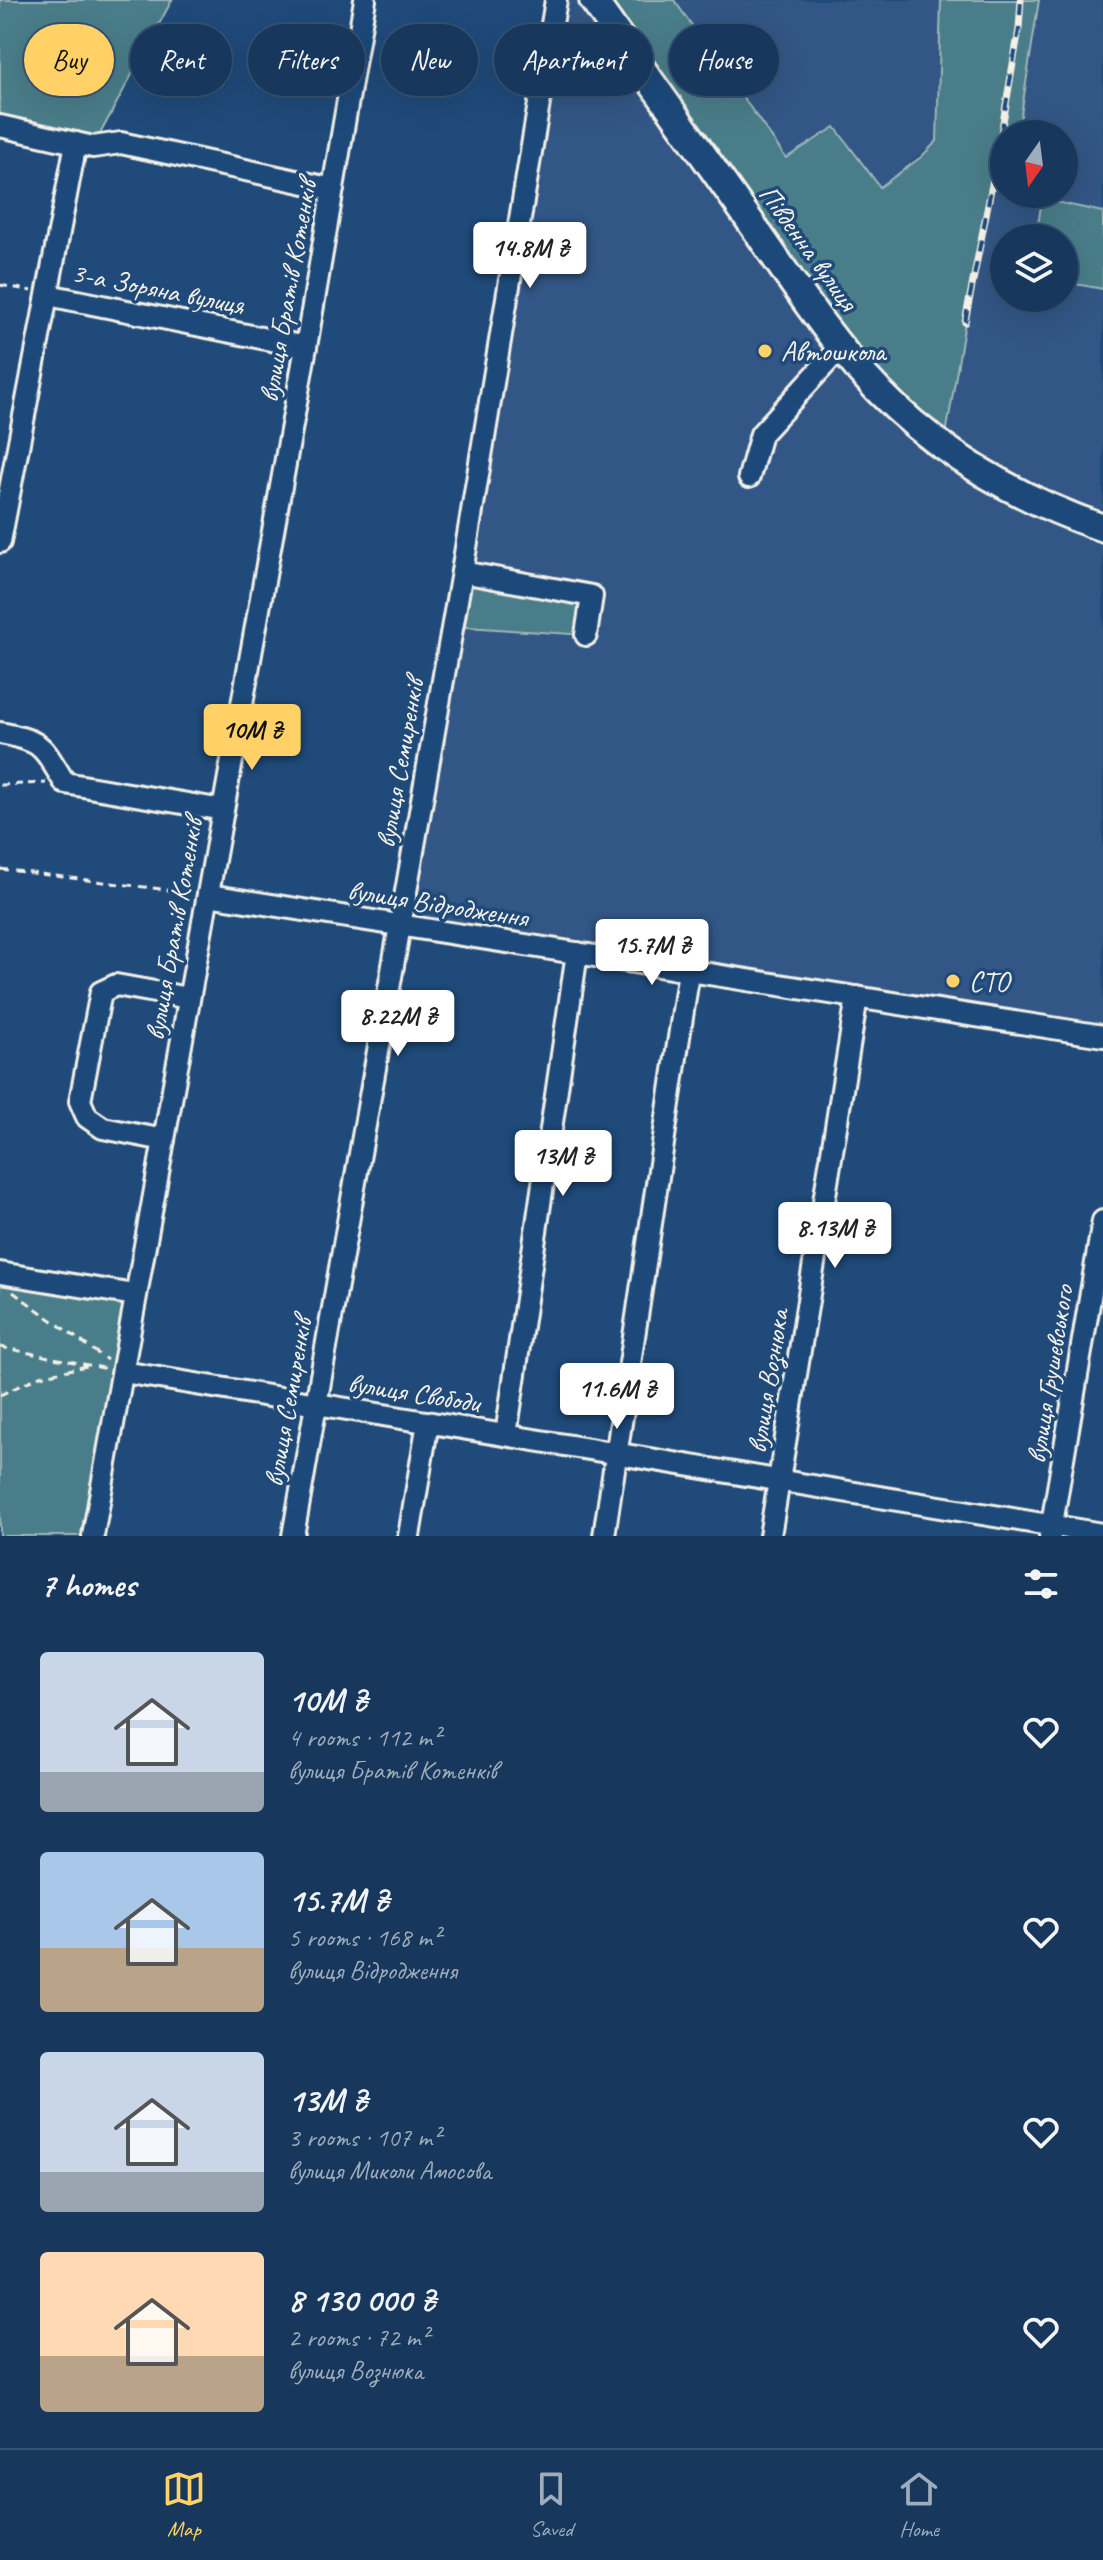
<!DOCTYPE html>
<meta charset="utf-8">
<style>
body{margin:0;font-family:Caveat,sans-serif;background:#203f62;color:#f1f3f6;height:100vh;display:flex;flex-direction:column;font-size:30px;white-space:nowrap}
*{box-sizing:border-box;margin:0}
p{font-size:26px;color:#9eacbb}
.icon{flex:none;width:44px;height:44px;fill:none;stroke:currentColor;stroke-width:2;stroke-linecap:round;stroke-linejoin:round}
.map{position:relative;height:1536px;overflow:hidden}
.drawer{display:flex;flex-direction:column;background:#17385c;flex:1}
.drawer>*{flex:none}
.hud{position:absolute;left:24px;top:24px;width:1056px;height:72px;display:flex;gap:16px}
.needle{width:52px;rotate:194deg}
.fabs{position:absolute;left:990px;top:120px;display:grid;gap:16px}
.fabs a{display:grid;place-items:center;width:88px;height:88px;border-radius:50%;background:#17385c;box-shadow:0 8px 32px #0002,0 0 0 2px #365272;font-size:40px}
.price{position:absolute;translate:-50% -68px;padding:0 18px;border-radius:8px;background:#fff;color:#222;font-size:26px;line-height:52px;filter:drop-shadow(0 2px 4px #0008)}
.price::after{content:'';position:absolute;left:50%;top:48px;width:24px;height:18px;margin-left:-12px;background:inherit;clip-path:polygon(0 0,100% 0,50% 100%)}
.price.selected{background:#ffd166;color:#111}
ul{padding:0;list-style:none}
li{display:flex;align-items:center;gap:24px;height:200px;padding:0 40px}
li span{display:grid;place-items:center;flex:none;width:224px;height:160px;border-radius:8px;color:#555}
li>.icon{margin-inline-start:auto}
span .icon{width:96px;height:96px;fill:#fffc;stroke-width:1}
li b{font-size:34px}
h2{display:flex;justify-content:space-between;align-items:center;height:96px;padding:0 40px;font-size:34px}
.chip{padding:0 28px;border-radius:36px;background:#17385c;box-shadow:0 8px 32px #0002,0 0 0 2px #365272;font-size:28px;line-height:72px}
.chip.selected{background:#ffd166;color:#111}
.menu{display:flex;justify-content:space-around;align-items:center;height:112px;border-top:2px solid #365272;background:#17385c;font-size:22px;color:#9eacbb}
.menu a{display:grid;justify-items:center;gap:4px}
.menu .selected{color:#ffd166}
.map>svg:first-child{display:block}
.built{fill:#325685;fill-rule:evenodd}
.green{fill:#4a7d89;stroke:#9fb7b8;stroke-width:2}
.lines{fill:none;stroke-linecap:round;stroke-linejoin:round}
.minor-casing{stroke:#f4f1e8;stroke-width:26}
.major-casing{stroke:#f4f1e8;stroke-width:32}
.path{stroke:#f4f1e8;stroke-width:3;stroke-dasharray:8 6;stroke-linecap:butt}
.minor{stroke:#1f4a7a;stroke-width:20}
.major{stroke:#1f4a7a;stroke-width:26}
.rail-casing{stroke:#f4f1e8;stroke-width:7}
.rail{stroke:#1f4a7a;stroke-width:4;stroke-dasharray:12;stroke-linecap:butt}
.poi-dot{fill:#ffd166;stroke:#1f4a7a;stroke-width:3}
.labels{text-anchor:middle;stroke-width:7;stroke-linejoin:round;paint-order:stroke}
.street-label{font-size:28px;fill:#f4f1e8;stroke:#1f4a7a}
.poi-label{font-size:28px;fill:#f4f1e8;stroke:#1f4a7a;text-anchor:start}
</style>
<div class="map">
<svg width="1103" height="1536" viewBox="0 0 1103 1536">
<rect width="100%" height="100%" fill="#1f4a7a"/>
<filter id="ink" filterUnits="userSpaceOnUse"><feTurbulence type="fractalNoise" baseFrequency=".0125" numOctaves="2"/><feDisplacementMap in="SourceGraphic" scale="16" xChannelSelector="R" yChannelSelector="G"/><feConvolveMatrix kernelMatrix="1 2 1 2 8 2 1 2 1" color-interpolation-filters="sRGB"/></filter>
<g filter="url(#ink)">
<g class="built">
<path d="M556,0H593L945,446L965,322L995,169L1004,170V194H1064V134H1018L1039,0H1103V1036L399,926L452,626L585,634L462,572ZM1004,238H1064V298H1004Z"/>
<path d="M674,0H941L937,141L879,187L787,159Z"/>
</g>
<g class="green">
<path d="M0,0H172L93,147L0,126Z"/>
<path d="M593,0H674L786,158L835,127L880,187L921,157L937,141L941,0H1039L1018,134H1004V170L995,169L965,322L944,447L904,414Z"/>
<path d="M1042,199L1103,212V289L1064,282V238H1036Z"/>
<path d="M462,572L592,596L586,635L452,626Z"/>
<path d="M0,1273L135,1295L93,1536H0Z"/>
</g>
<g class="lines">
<g class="minor-casing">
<g id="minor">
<path d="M0,126L93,147L121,143L333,189"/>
<path d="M48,295L306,347"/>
<path d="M749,477L761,434L841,347"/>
<path d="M0,542L76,143"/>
<path d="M462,572L592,596L586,635"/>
<path d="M0,733C45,742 41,745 65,783L223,810"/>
<path d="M208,895L1103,1036"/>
<path d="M164,1140L103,1128L87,1117L80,1101L101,992L116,985L188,998"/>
<path d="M0,1273L135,1295"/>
<path d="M123,1372L1103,1534"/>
<path d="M506,1435L577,953"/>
<path d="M93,1536L306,347L365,0"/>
<path d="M293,1536L462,572L556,0"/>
<path d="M409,1536L428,1422"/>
<path d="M604,1536L689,971"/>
<path d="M770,1536L857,997"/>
<path d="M1050,1536L1103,1221"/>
</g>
</g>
<g class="major-casing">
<path id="major" d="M593,0C644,71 694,143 745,214C782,267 818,322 860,371C925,445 1011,496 1103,528"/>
</g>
<g class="path">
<path d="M0,285L32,291"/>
<path d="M0,785L46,783"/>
<path d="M0,869L192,893"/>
<path d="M13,1292L107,1360"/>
<path d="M0,1347L108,1369"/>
<path d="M0,1395L40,1376L87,1366"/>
</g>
<use href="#minor" class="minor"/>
<use href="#major" class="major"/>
<g class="rail-casing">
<path id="rail" d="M965,322L995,169L1019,29L1021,0"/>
</g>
<use href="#rail" class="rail"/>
</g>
</g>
<g class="poi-dot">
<circle cx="765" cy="351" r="8"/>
<circle cx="953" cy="981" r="8"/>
</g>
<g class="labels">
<g class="street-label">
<text transform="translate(809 247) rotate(54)" y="10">Південна вулиця</text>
<text transform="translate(158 288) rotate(11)" y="10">3-а Зоряна вулиця</text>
<text transform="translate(287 291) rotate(-80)" y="10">вулиця Братів Котенків</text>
<text transform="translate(399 763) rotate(-80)" y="10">вулиця Семиренків</text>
<text transform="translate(438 903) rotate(9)" y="10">вулиця Відродження</text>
<text transform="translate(173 929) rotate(-80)" y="10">вулиця Братів Котенків</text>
<text transform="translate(1049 1374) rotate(-81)" y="10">вулиця Грушевського</text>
<text transform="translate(767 1381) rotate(-81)" y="10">вулиця Вознюка</text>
<text transform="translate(414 1392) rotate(9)" y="10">вулиця Свободи</text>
<text transform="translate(287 1402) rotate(-80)" y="10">вулиця Семиренків</text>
</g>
<g class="poi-label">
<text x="781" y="361">Автошкола</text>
<text x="969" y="991">СТО</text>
</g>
</g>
</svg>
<div class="fabs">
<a><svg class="needle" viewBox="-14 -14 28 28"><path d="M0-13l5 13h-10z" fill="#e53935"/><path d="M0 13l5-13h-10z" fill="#9eacbb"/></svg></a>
<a><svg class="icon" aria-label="layers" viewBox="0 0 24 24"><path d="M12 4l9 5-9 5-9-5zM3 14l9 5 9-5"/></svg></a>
</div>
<b class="price" style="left:530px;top:290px">14.8M ₴</b>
<b class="price selected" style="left:252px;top:772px">10M ₴</b>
<b class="price" style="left:652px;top:987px">15.7M ₴</b>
<b class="price" style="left:398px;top:1058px">8.22M ₴</b>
<b class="price" style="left:563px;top:1198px">13M ₴</b>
<b class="price" style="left:835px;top:1270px">8.13M ₴</b>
<b class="price" style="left:617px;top:1431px">11.6M ₴</b>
<div class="hud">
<a class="chip selected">Buy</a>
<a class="chip">Rent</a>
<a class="chip">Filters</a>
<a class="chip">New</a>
<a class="chip">Apartment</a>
<a class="chip">House</a>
</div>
</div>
<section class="drawer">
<h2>7 homes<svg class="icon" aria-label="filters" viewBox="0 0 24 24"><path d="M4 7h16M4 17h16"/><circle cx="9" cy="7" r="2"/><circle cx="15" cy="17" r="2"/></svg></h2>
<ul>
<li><span style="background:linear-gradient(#c9d6e8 75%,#9aa5b1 0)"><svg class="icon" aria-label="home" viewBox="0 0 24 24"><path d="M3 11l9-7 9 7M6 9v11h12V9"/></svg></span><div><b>10M ₴</b><p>4 rooms · 112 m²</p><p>вулиця Братів Котенків</p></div><svg class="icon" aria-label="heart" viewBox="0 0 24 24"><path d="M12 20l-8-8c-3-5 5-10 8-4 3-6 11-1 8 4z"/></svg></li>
<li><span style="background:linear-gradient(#a9c7e8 60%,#b9a48a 0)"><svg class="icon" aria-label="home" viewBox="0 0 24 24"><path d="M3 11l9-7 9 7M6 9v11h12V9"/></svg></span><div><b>15.7M ₴</b><p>5 rooms · 168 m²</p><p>вулиця Відродження</p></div><svg class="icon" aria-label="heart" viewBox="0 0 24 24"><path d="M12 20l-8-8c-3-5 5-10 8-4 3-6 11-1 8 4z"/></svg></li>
<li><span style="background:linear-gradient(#c9d6e8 75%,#9aa5b1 0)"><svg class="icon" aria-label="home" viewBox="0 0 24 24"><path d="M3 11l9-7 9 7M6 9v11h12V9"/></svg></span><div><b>13M ₴</b><p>3 rooms · 107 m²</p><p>вулиця Миколи Амосова</p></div><svg class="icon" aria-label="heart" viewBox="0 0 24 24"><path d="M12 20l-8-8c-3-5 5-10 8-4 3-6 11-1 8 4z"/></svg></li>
<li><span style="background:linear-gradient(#ffd9b3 65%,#b9a48a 0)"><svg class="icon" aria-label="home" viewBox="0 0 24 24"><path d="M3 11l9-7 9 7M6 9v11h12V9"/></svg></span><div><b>8 130 000 ₴</b><p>2 rooms · 72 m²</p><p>вулиця Вознюка</p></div><svg class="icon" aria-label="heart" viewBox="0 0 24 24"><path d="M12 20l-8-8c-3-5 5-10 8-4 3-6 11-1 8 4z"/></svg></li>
</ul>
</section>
<nav class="menu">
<a class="selected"><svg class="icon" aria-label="map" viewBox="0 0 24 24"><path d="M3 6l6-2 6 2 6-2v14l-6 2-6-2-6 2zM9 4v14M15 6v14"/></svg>Map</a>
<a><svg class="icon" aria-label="saved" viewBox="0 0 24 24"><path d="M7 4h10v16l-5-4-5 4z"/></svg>Saved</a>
<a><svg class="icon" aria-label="home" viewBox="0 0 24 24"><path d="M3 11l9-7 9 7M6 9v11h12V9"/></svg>Home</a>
</nav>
